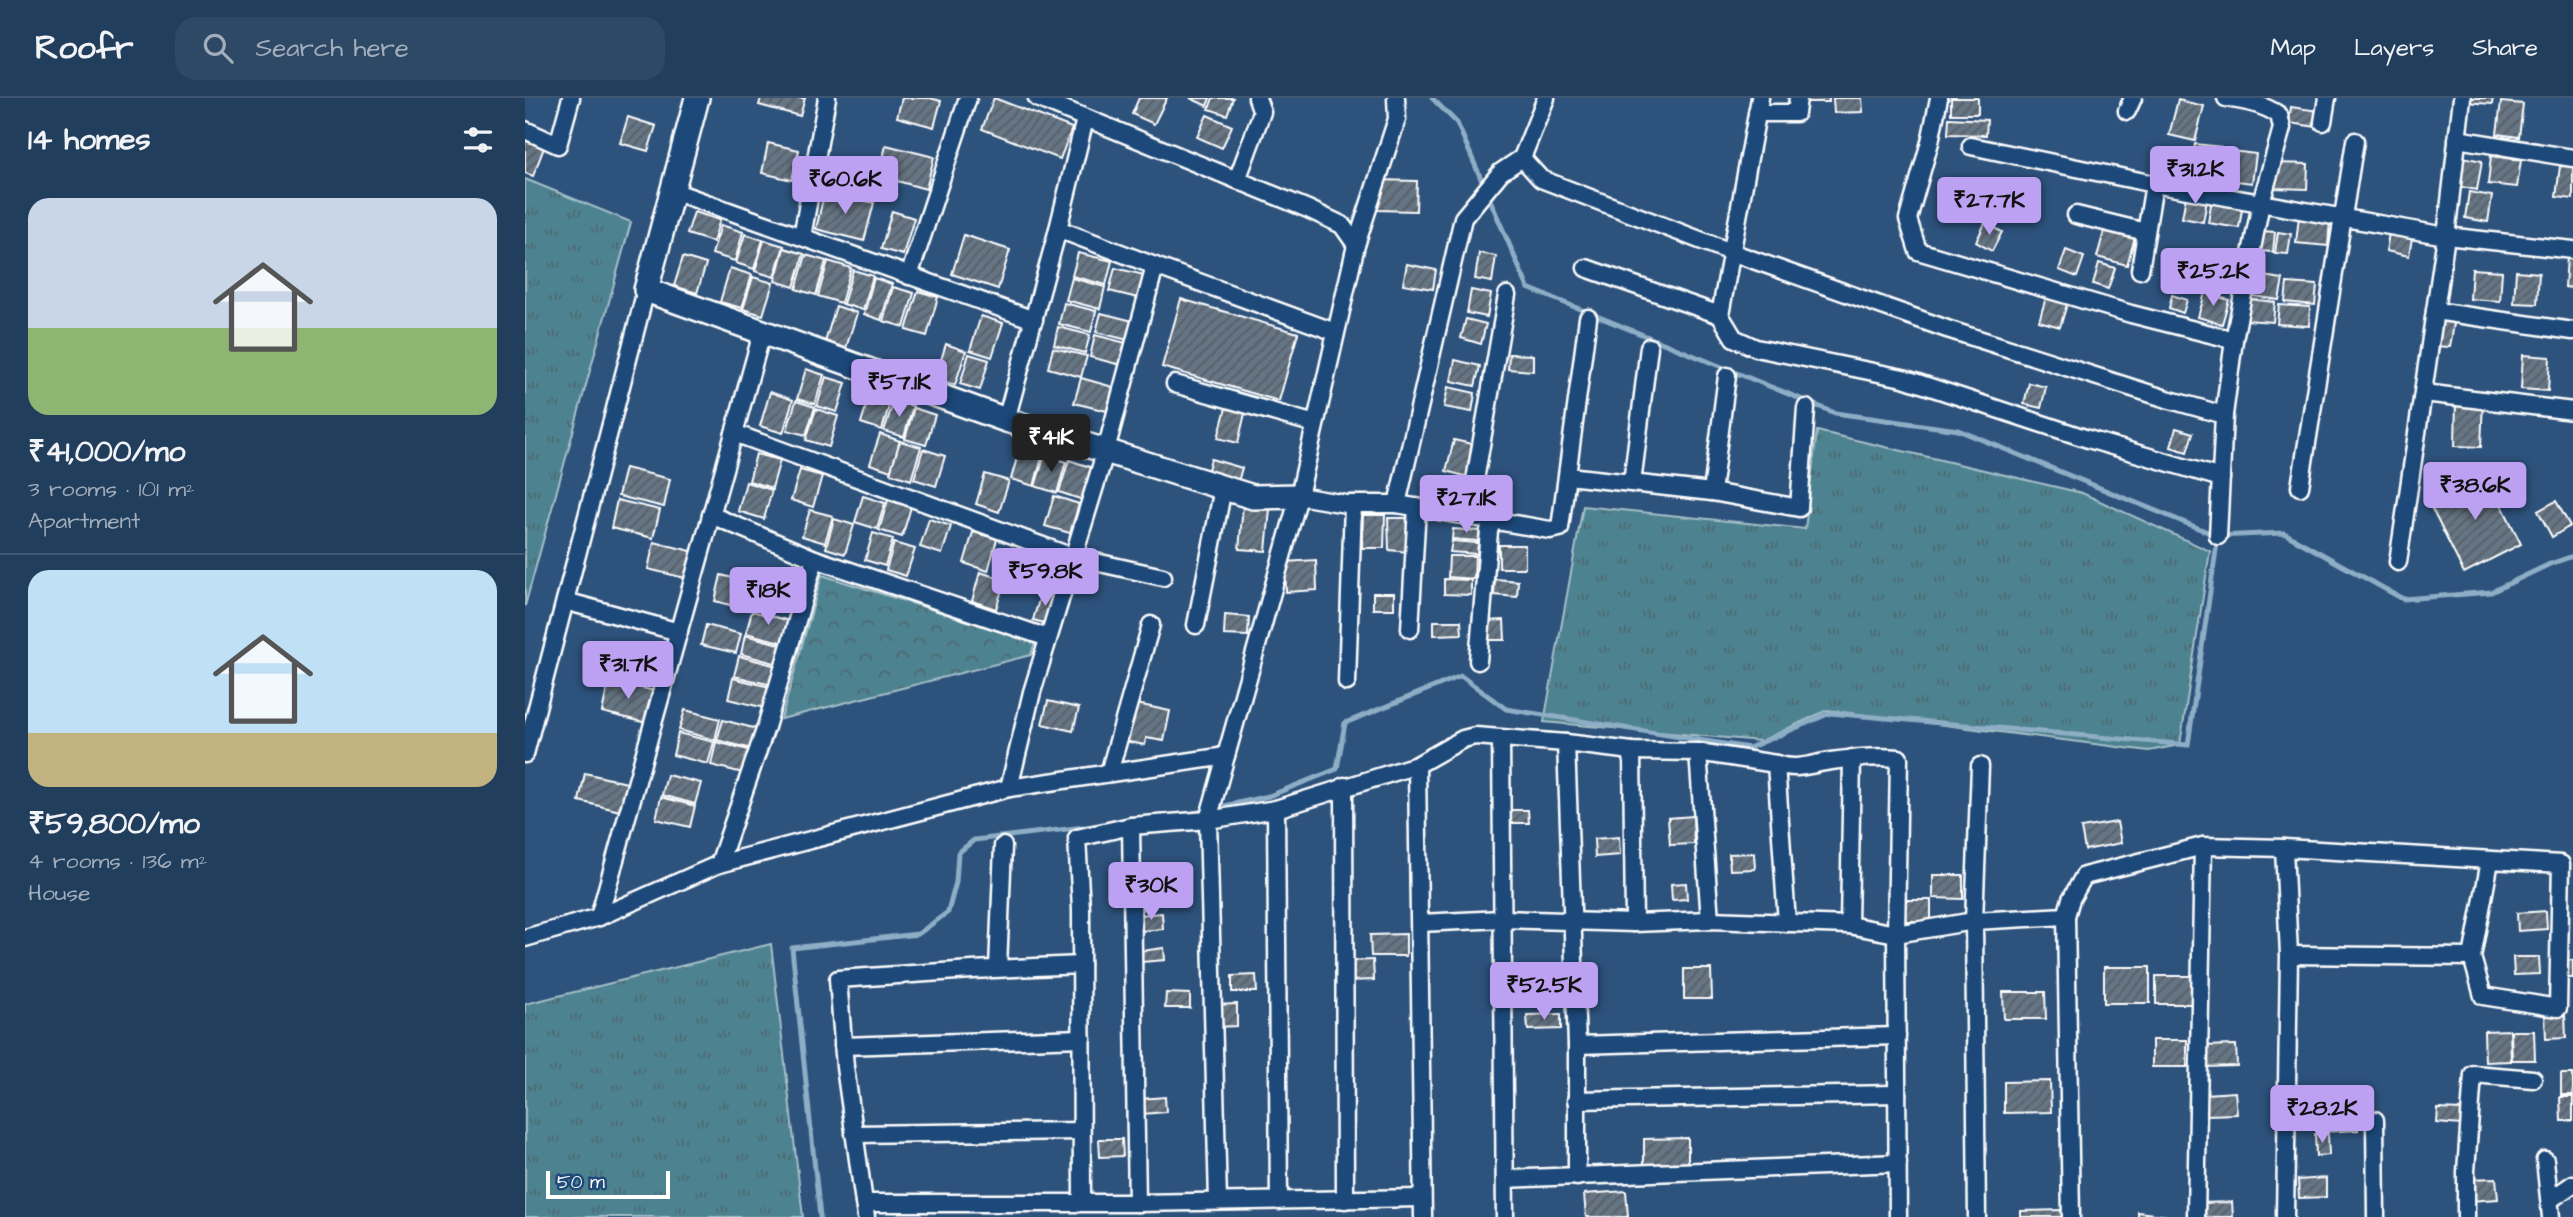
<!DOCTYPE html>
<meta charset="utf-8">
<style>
body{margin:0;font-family:"Architects Daughter",sans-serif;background:#2e4966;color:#f1f3f6;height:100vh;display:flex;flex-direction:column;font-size:26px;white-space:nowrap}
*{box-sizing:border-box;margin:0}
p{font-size:23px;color:#a2aebc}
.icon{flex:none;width:38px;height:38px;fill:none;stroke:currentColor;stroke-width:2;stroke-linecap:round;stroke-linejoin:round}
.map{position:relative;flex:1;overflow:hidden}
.sheet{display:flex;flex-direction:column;background:#223e5d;width:525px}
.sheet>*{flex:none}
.scale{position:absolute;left:21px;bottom:18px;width:124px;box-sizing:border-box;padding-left:7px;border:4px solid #fff;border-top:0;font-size:19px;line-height:24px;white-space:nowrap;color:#fff;-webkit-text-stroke:5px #1f4a7a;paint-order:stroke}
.price{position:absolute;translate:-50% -60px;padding:0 16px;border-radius:7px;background:#bca0f2;color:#111;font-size:23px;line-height:46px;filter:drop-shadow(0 2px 4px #0008)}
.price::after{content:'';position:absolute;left:50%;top:42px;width:21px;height:16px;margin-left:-10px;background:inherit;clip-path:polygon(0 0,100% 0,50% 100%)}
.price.selected{background:#222;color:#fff}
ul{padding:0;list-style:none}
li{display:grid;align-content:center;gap:14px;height:371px;padding:0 28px}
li+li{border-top:2px solid #3f5772}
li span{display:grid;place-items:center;height:217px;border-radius:21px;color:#555}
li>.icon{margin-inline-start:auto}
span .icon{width:126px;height:126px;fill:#fffc;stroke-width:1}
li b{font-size:30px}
h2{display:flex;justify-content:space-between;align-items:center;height:84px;padding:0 28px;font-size:30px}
header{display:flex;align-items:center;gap:42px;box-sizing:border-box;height:98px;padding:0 35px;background:#223e5d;border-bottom:2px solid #3f5772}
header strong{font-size:33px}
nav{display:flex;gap:38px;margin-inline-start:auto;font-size:24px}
.search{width:490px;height:63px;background:#2e4966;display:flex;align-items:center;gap:18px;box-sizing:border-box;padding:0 24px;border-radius:21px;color:#a2aebc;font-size:26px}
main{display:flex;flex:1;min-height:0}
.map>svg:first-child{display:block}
.grass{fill:url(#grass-tufts);stroke:#a6c0c8;stroke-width:2}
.park{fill:url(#park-crowns);stroke:#a6c0c8;stroke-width:2}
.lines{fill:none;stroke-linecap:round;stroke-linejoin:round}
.stream{stroke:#8eaec6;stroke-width:5}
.building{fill:url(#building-hatch);stroke:#fff;stroke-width:2}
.street-casing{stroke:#fff;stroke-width:21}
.secondary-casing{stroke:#fff;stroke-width:28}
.street{stroke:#1f4a7a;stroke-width:16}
.secondary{stroke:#1f4a7a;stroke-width:23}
</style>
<header>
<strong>Roofr</strong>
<div class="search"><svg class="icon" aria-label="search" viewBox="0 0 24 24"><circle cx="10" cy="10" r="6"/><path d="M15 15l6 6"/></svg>Search here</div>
<nav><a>Map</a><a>Layers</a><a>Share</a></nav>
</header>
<main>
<section class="sheet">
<h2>14 homes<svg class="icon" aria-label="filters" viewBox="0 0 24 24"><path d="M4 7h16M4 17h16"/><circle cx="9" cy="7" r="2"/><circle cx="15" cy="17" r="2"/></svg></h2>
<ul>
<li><span style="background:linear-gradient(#c9d6e8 60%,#8fb573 0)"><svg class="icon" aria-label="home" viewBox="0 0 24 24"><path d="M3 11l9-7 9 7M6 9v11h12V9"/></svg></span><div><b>₹41,000/mo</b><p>3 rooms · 101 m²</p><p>Apartment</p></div></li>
<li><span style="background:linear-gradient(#bfe0f5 75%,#c2b280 0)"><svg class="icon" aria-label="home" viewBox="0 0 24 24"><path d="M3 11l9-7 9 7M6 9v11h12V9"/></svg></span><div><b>₹59,800/mo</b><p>4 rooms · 136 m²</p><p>House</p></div></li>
</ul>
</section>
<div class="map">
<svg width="2048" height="1119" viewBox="0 0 2048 1119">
<defs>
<pattern id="grass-tufts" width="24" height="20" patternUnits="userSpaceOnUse" patternTransform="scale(1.75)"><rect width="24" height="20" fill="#4e8290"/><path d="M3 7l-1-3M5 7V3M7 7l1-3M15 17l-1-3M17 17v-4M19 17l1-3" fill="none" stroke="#4d6a71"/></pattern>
<pattern id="park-crowns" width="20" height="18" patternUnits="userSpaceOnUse" patternTransform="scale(1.75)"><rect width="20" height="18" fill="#4e8290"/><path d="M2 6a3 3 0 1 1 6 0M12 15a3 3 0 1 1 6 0" fill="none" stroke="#4d6a71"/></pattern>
<pattern id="building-hatch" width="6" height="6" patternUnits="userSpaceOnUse" patternTransform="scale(1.75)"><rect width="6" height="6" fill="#657484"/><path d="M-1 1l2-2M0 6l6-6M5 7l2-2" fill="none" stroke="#575e65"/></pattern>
</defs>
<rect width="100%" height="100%" fill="#2d527c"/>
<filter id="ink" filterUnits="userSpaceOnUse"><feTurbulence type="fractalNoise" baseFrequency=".0143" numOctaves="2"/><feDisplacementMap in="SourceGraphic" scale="14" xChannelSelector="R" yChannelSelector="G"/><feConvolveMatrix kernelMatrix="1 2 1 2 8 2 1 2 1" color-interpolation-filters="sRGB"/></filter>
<g filter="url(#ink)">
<g class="grass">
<path d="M0,81L106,124L0,508Z"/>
<path d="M1292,333L1557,395L1685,453L1655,647L1624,653L1302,612L1236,643L1019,624L1058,408L1280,431Z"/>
<path d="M246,846L278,1119H0V906Z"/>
</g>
<path class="park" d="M297,477L510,544L506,557L256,621Z"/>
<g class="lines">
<g class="stream">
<path d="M907,0L932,25L1003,190L1310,315L1433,332L1690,437"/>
<path d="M660,717L744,698L812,671L820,625L936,578L981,611L1224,650L1305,615L1663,647L1693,438L1759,435L1878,501L1966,494L2025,466L2048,458"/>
<path d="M295,1119L267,850L393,836L423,814L431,784L433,755L449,742L577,727"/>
</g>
</g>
<g class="building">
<path d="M236,0H280L275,18L234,7Z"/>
<path d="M377,0H405L416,3L409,29L372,19Z"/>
<path d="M469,0L547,30L535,61L457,31Z"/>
<path d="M614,0H642L629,26L607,16Z"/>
<path d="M665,0H685L682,8Z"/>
<path d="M688,0H708L702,17L684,11Z"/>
<rect x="1282" y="0" width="22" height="4"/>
<path d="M1308,0H1337L1338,14L1309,15Z"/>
<rect x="1426" y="0" width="27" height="16"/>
<path d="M1940,0H1968L1967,6L1940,4Z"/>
<path d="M1653,2L1679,8L1670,43L1644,37Z"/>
<path d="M1976,4L1998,6L1994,39L1972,36Z"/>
<path d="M1766,9L1794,13L1792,29L1764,25Z"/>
<path d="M682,17L707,28L697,50L672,39Z"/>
<path d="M103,19L131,28L123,53L95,45Z"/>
<path d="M1424,20L1462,22L1461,37L1423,36Z"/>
<path d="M0,39L20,47L8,78L0,75Z"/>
<path d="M243,45L274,52L267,82L237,75Z"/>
<path d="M1670,46L1696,49L1693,78L1666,75Z"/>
<path d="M361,47L409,59L401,91L354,78Z"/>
<path d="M1699,52L1731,56L1727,85L1695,81Z"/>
<path d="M1933,58L1957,63L1952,92L1927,87Z"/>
<path d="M1966,58L1996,62L1992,89L1963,86Z"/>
<path d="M1750,65L1783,66L1782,91L1749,90Z"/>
<path d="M2035,68L2048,69V101L2031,99Z"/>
<path d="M853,82L892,83L891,113L852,112Z"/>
<path d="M300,92L349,105L339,143L291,131Z"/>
<path d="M1662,93L1683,97L1678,124L1657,120Z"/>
<path d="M1944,94L1967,98L1963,124L1940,120Z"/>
<path d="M1687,100L1718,105L1714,130L1683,125Z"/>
<path d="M367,113L389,120L378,157L356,151Z"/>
<path d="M169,114L195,122L188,144L162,136Z"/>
<path d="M1774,118L1805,122L1803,148L1771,145Z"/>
<path d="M1460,125L1477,134L1467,153L1451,144Z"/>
<path d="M196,127L218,134L210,163L187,156Z"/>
<path d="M1580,130L1610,139L1602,167L1572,159Z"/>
<path d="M1735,133L1750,134L1748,154L1733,153Z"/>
<path d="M1753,134L1766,136L1763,156L1750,155Z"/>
<path d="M1864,135L1887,140L1884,158L1861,153Z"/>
<path d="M220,136L238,142L229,171L211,165Z"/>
<path d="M439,137L485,152L473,191L427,176Z"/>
<path d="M239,142L259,148L249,179L230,173Z"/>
<path d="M259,150L279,156L269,189L250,183Z"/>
<path d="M1541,152L1559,159L1552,179L1534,172Z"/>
<path d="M553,155L587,163L581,187L547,178Z"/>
<path d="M954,155L971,158L967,184L950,181Z"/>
<path d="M281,157L301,163L291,197L271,191Z"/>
<path d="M158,159L181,166L172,195L149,188Z"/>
<path d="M2042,159L2048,160V190L2040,189Z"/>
<path d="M303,163L326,170L316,205L293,198Z"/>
<path d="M1574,165L1590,170L1583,191L1568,186Z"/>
<path d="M882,166L911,172L908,191L878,186Z"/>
<path d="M205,170L227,177L217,210L195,204Z"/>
<path d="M590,170L619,177L613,200L584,193Z"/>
<path d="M1947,171L1977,173L1975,203L1945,201Z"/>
<path d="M328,172L348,178L338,212L318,206Z"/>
<path d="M1991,173L2014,175L2012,206L1989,205Z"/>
<path d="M1731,177L1758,181L1754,202L1728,198Z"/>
<path d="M228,179L248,185L238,217L218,211Z"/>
<path d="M349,180L367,186L356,222L339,216Z"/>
<path d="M547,180L580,189L575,211L541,202Z"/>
<path d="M1762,185L1792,187L1790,207L1760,204Z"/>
<path d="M368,189L389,195L379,229L358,223Z"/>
<path d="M946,192L966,196L962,219L942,215Z"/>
<path d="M393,193L413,199L402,238L381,232Z"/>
<path d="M1680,195L1704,202L1697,226L1673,219Z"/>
<path d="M1522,196L1543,203L1535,229L1514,223Z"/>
<path d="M1647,197L1662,202L1658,215L1644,210Z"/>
<path d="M656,201L773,235L754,303L637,269Z"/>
<path d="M1723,201L1750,204L1748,224L1721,222Z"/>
<path d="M539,205L571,213L566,234L534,226Z"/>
<path d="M1754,207L1785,209L1784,228L1752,226Z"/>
<path d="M311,208L332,215L321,250L300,244Z"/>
<path d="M576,215L608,223L603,242L571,234Z"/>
<path d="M456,218L478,225L467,259L445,252Z"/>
<path d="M1912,219L1930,220L1925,249L1908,248Z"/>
<path d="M941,221L961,226L956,246L936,240Z"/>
<path d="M533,229L565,237L560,255L529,247Z"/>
<path d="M570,237L601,245L596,267L565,259Z"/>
<path d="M421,246L441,253L430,287L410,281Z"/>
<path d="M528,250L562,258L556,279L523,270Z"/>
<path d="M444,256L464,262L455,292L435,286Z"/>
<path d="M984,256L1008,257V273L983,271Z"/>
<path d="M1998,257L2025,259L2023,293L1996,291Z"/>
<path d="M930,262L955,268L950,288L926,283Z"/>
<path d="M281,271L299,277L290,306L272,301Z"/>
<path d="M301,279L321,285L312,314L292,308Z"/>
<path d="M556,280L588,289L582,313L549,305Z"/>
<path d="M1504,285L1521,289L1516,310L1499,306Z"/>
<path d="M923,289L950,295L947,314L919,309Z"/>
<path d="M245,294L268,302L258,335L235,328Z"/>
<path d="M345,295L366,301L357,332L336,325Z"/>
<path d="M1931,301L1958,302L1956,349L1930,348Z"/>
<path d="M369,302L388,308L379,339L359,333Z"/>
<path d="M271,303L290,309L281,337L262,332Z"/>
<path d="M702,306L721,311L713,345L693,340Z"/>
<path d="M389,310L410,317L401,347L380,341Z"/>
<path d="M291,311L313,318L304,349L281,342Z"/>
<path d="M1651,330L1668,335L1662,354L1646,349Z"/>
<path d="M355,336L375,343L366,373L345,366Z"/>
<path d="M929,342L951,347L943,379L921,373Z"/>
<path d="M375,343L396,349L386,382L365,375Z"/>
<path d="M495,349L518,356L509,388L486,381Z"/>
<path d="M398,351L420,358L411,388L389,381Z"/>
<path d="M231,356L255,362L247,390L224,383Z"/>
<path d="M520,357L541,364L532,395L510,388Z"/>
<path d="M686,361L717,370L712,387L681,378Z"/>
<path d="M544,362L568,370L558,402L534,394Z"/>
<path d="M100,370L145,381L139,409L93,398Z"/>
<path d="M275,372L297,378L288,409L266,402Z"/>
<path d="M1960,373L1996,446L1939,475L1903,403Z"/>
<path d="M460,376L484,383L474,414L451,406Z"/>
<path d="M221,384L247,392L239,421L213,413Z"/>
<path d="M338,398L360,405L352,431L330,424Z"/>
<path d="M529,398L554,406L545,435L520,428Z"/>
<path d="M92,402L135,412L128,440L86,430Z"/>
<path d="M363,402L386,409L377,439L354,432Z"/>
<path d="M2031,403L2045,428L2027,439L2013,413Z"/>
<path d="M718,408L745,411L741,453L714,451Z"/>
<path d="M285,412L308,418L300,445L277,438Z"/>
<path d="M838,417H860L859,450H837Z"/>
<path d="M863,420H883V454L864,452Z"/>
<path d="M309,421L329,427L320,456L301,450Z"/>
<path d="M404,421L426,428L417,456L395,449Z"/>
<path d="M928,431L955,433L953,443L927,441Z"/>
<path d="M448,434L472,441L463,473L439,465Z"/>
<path d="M348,435L368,441L360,468L340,462Z"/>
<path d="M927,443L953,445L952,456L925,454Z"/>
<path d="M129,444L170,454L164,481L123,471Z"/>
<path d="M369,445L390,451L381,478L361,472Z"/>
<rect x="974" y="447" width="26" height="23"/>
<path d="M924,458H950L949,481L923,479Z"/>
<path d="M791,462L792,492L761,494L760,464Z"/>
<path d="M455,474L480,482L471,511L447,503Z"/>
<path d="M196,477L231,486L224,512L190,503Z"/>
<path d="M919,481L946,482V497L919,496Z"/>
<path d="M970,481L993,483L992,499L969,497Z"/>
<path d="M516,495L532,499L523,526L508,522Z"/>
<rect x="848" y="495" width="21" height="16"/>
<path d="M227,513L265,523L259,545L221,535Z"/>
<path d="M700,517L724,519L723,538L699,537Z"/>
<path d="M979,522L980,542H961V523Z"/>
<path d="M909,523H936L937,536L909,537Z"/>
<path d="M181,527L216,536L211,555L176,547Z"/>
<path d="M220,537L258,547L253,566L216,556Z"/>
<path d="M214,558L252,568L247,587L209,578Z"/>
<path d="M208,580L245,589L240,610L203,601Z"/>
<path d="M84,582L130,593L122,625L77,614Z"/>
<path d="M523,603L554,610L548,633L517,626Z"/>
<path d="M607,605L645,613L639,643L621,640L620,647L599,643Z"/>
<path d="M160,612L195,621L190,642L154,632Z"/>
<path d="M198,622L232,631L227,651L192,642Z"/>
<path d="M153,635L189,644L183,666L148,657Z"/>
<path d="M191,644L228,653L222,676L186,667Z"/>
<path d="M60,675L106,686L99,714L54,703Z"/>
<path d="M142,677L176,685L170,706L137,697Z"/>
<path d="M136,699L170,708L165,729L131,721Z"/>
<path d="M980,712H1003L1004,725H980Z"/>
<path d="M1168,718L1169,746L1145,747L1143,720Z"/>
<path d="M1592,724L1596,745L1560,752L1556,730Z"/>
<path d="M1094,739L1095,757L1070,759L1069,741Z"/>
<path d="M1229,755L1230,771L1205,772L1204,756Z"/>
<path d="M1408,777H1438V801L1408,800Z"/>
<path d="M1161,785L1162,801L1147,802L1146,786Z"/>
<rect x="1378" y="802" width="28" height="21"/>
<path d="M2021,813L2022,831L1993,833L1992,815Z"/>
<path d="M637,815L638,831L616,833L614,817Z"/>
<path d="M881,836V858H846L845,837Z"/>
<path d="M639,850L640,862L617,864L616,853Z"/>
<path d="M1988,859H2014L2015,876L1989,877Z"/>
<path d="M848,862L849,882L824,883V863Z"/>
<path d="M2048,862V880H2039L2038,863Z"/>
<rect x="1579" y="869" width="46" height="36"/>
<path d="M1159,871H1186L1187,901H1159Z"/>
<path d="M1008,876L1009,894L988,896L987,879Z"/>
<path d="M731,877L732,894H707V878Z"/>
<rect x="1631" y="878" width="41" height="28"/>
<path d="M1478,894H1520L1521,921H1479Z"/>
<path d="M641,895L665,896V910H640Z"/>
<path d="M712,906V928L689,929L688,907Z"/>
<path d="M2040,915L2041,940L2021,941L2020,916Z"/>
<path d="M1036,916V931L1003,932L1002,917Z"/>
<path d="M1985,932L1986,963L1960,964L1959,933Z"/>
<path d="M1986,933H2009L2010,962H1987Z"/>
<rect x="1627" y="942" width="35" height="27"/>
<path d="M1711,947L1712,968L1678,969L1677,948Z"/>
<rect x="2036" y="976" width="12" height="21"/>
<path d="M1525,983L1526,1014L1479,1015V984Z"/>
<path d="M1710,994L1712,1016L1681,1017L1680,996Z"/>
<path d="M640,999L641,1014L617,1016L616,1001Z"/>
<path d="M2035,999H2048V1023H2036Z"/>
<path d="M1832,1010L1833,1032L1799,1034L1798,1012Z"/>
<path d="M1913,1011L1937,1012L1936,1027L1912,1025Z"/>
<path d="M1790,1036H1803L1804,1057L1791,1058Z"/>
<path d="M1163,1040V1069L1119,1070V1041Z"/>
<path d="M574,1041H597L598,1058L575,1059Z"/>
<path d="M1801,1080V1099L1774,1100L1773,1082Z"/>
<path d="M1971,1080L1973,1101L1944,1103L1943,1081Z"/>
<path d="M1101,1093L1103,1119H1061L1059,1096Z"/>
<path d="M1707,1104L1708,1119H1678L1677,1105Z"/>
<path d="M1537,1112V1119H1496V1113Z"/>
<path d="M1613,1114L1652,1119H1613Z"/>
</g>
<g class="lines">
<g class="street-casing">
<g id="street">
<path d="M512,0L783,111L817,127L831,147L774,398L821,406H872L1025,432L1035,430L1063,220"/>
<path d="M1021,0L997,60L1016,81L1206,154L1422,231L1642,301L1699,317"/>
<path d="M1414,0L1405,44L1383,121L1393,153L1606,216L1709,242"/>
<path d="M1602,13L1608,0"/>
<path d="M1232,15H1271L1273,0"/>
<path d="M560,21L533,131L630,168"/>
<path d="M1798,24L1802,0"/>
<path d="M0,32L33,47L46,0"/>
<path d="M1932,41L2048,60"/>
<path d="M1446,48L1629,86L1921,138L2048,152"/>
<path d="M712,82L737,14L732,0"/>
<path d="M148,93L509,222"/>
<path d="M1551,117L1621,134"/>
<path d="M277,139L302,0"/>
<path d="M831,147L872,21L871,0"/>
<path d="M1061,170L1195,217L1235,0"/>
<path d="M1615,172L1629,86"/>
<path d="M384,178L443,0"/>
<path d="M1910,213L2048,233"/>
<path d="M1195,217L1209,240L1231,250L1378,280L1563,341L1696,380"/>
<path d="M650,286L790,326"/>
<path d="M1899,295L2048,313"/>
<path d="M481,322L533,131"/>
<path d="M209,335L548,459L638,479"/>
<path d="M1043,378L1187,394L1274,410L1281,310"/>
<path d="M1107,385L1124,249"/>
<path d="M1775,389L1830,43"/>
<path d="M1187,394L1202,278"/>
<path d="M872,406L938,120L976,74L997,60"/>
<path d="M186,417L290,461L523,540"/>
<path d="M944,417L982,197"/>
<path d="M1693,438L1699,317L1709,242L1736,105L1757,30L1754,17C1738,6 1720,3 1701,0"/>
<path d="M1873,464L1921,138L1937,0"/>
<path d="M40,503L154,534"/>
<path d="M671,527L698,390"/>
<path d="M885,531L892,409"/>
<path d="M953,563L964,433L968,421"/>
<path d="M822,584L828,406"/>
<path d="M976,641L980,1119"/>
<path d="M1041,645L1052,947V1079"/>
<path d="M1107,653L1109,825"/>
<path d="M1173,654L1185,822"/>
<path d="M0,656L121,192"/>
<path d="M1251,666C1272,673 1285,666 1306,663C1329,660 1350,658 1374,660L1371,836L1373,1119"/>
<path d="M892,667L898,1119"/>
<path d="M584,675L626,527"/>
<path d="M819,688L820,1102"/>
<path d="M484,690L507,594L581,352L630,168L810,234"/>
<path d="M751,711L754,1103"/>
<path d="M606,728L612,1105"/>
<path d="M1759,750L1764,857L1760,1119"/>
<path d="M194,766L241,629L290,461"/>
<path d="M1541,818L1546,1119"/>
<path d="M74,819L237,235"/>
<path d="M895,825L977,821L1109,825L1185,822L1324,827L1371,836L1449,823L1541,818L1546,801L1559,778L1678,748L1759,750L2036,766L2033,910L1958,898L1947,859L1965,763"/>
<path d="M1324,827L1327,660"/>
<path d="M0,840L74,819L194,766L484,690L701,658"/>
<path d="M1764,857L1947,859"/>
<path d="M473,870L478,748"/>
<path d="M1052,947L1372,938"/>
<path d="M318,948L557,940"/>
<path d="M1051,1002L1372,996"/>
<path d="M1850,1022L1851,1119"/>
<path d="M329,1036L556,1033"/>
<path d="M2020,1062L2026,1119"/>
<path d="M980,1081L1373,1065"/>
<path d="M2025,1102L2048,1086"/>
<path d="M693,1103L683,722L774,398"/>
<path d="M557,1104L556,811L552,740L606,728L683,722L751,711L892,667L938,641L950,638L1041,645L1107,653L1173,654L1251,666L1262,825"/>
<path d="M339,1105H612L897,1100"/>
<path d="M341,1119L320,969L313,881L447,872L556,867"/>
<path d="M1452,1119L1449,823L1455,668"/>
<path d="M1671,1119L1678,748"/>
<path d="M1941,1119V1073L1948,976L2008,981"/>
</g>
</g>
<g class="secondary-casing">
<path id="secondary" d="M172,0L121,192L481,322L728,399L774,398"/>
</g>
<use href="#street" class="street"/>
<use href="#secondary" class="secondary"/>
</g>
</g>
</svg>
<div class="scale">50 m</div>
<b class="price" style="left:1670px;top:108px">₹31.2K</b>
<b class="price" style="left:320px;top:118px">₹60.6K</b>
<b class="price" style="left:1464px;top:139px">₹27.7K</b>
<b class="price" style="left:1688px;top:210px">₹25.2K</b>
<b class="price" style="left:374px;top:321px">₹57.1K</b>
<b class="price selected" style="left:526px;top:376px">₹41K</b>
<b class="price" style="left:1950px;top:424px">₹38.6K</b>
<b class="price" style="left:941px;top:437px">₹27.1K</b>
<b class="price" style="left:520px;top:510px">₹59.8K</b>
<b class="price" style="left:243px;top:529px">₹18K</b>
<b class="price" style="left:103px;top:603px">₹31.7K</b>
<b class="price" style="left:626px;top:824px">₹30K</b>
<b class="price" style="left:1019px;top:924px">₹52.5K</b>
<b class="price" style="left:1797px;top:1047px">₹28.2K</b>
</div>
</main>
